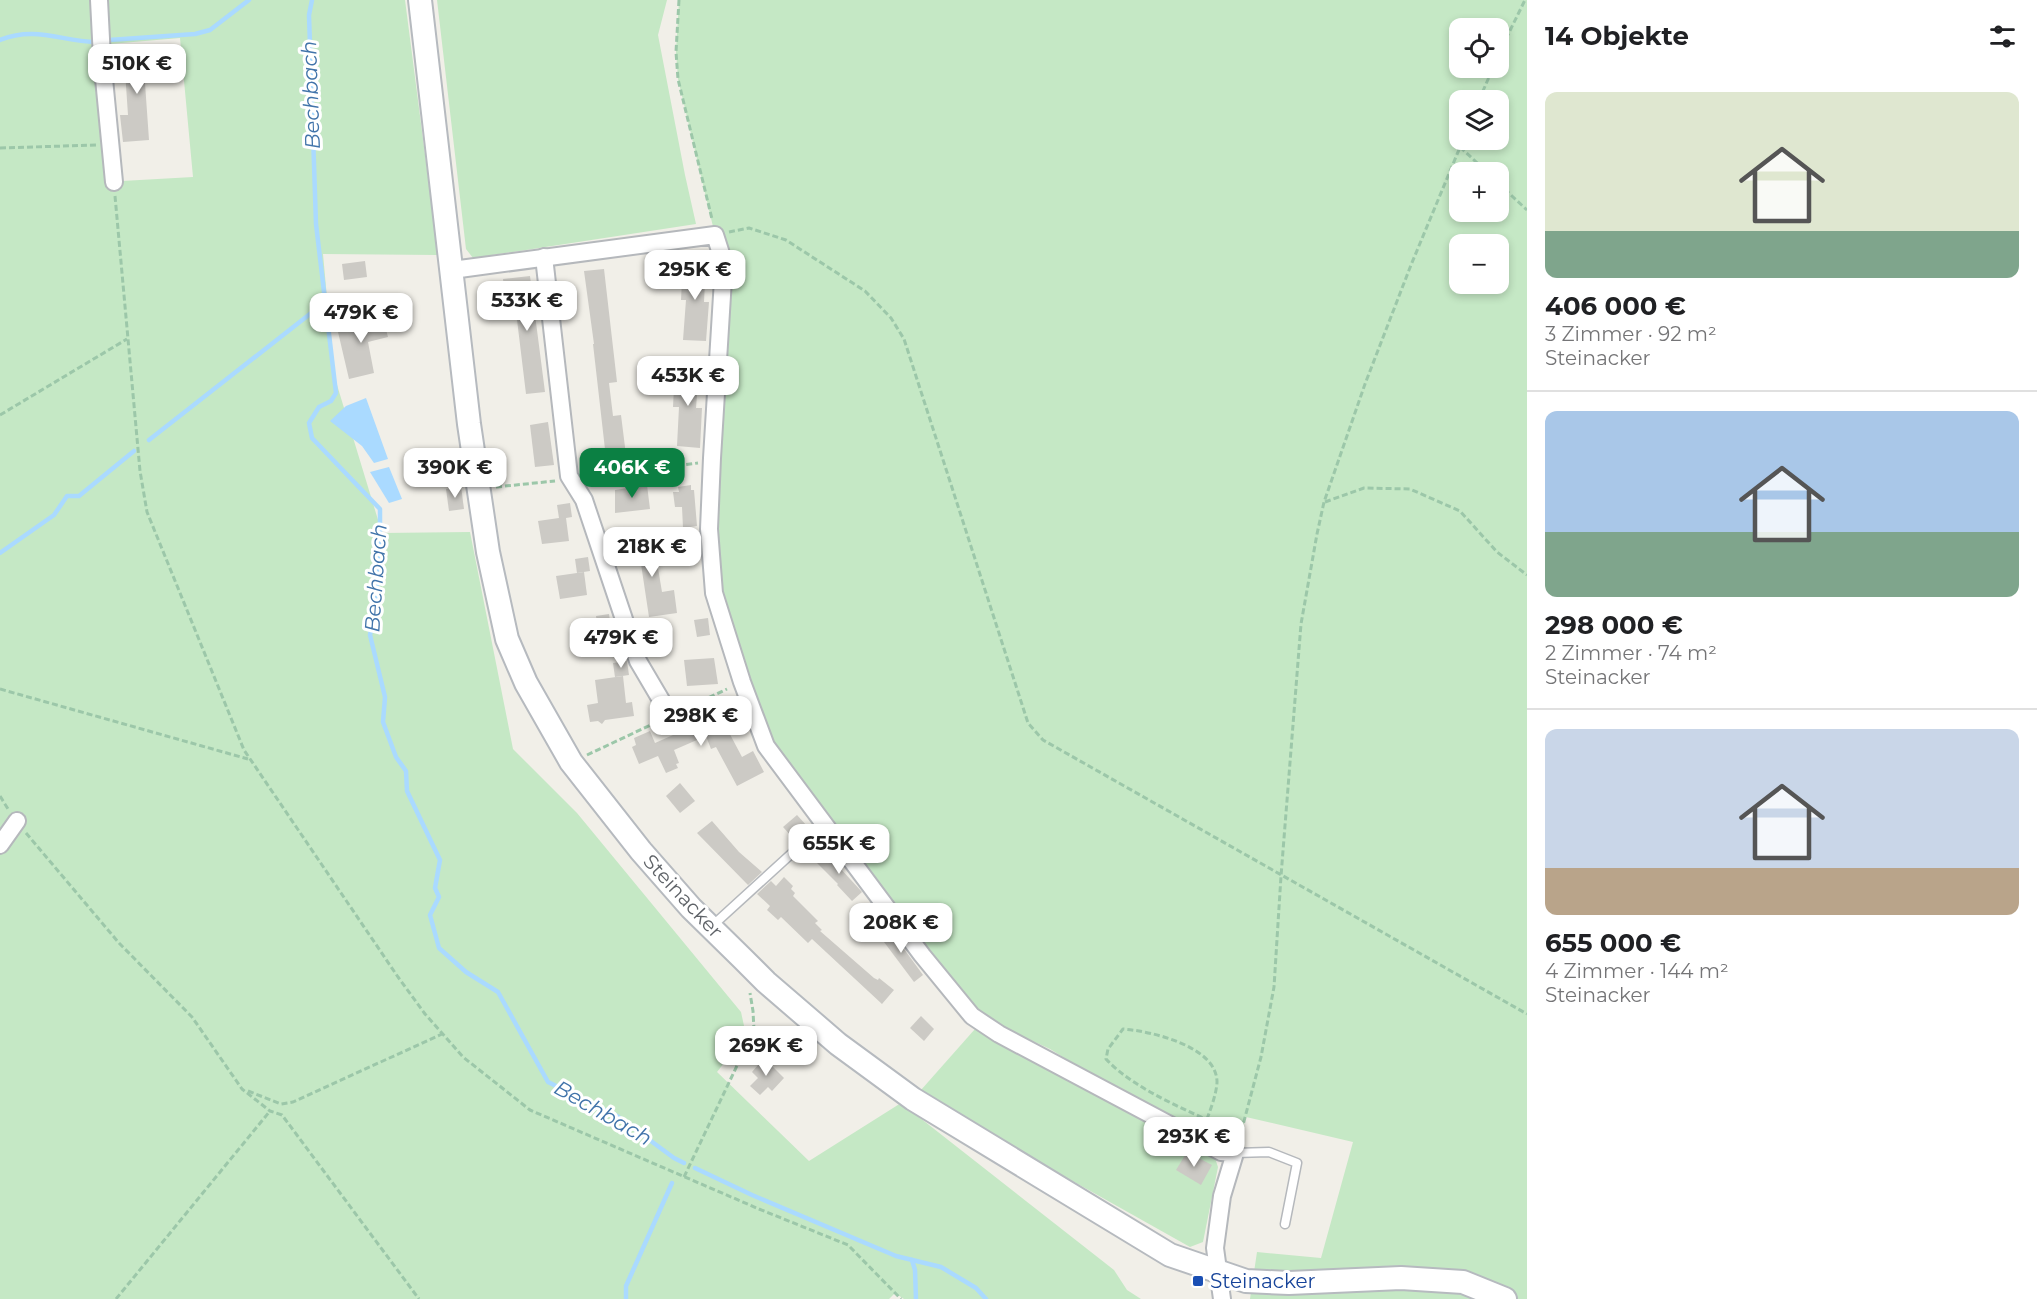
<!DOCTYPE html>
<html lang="de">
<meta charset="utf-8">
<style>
body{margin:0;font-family:Montserrat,sans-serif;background:#f6f6f6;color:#202124;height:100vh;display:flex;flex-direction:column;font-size:22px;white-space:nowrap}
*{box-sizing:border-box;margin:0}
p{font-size:20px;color:#757577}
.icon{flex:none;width:33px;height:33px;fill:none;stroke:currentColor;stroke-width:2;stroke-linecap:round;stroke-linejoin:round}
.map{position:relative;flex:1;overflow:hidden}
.side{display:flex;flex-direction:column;background:#fff;width:510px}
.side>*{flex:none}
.fabs{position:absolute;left:1449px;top:18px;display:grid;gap:12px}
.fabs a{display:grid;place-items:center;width:60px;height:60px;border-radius:12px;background:#fff;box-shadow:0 3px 9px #0003;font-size:30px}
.price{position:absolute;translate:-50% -51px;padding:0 14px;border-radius:12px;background:#fff;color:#222;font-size:20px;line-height:39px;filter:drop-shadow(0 2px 3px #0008)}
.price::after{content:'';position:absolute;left:50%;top:36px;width:18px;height:14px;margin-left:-9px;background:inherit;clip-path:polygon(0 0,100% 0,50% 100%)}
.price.on{background:#0b8043;color:#fff}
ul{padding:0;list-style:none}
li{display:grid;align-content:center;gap:12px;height:318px;padding:0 18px}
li+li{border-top:2px solid #e0e0e0}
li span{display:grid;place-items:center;height:186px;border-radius:12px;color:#555}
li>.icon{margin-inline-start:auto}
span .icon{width:108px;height:108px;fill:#fffc;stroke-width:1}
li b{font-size:26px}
h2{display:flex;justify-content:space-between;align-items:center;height:72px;padding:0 18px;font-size:26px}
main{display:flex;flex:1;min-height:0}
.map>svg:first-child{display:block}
.green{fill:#c5e8c5;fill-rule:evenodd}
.water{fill:#aadaff}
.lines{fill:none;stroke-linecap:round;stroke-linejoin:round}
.stream{stroke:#aadaff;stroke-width:4.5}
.building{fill:#cccac5}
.lane-casing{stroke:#b5b8bc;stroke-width:11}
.street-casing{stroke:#b5b8bc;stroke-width:20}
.secondary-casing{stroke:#b6babf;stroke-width:26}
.path{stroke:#9cc7a9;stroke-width:3;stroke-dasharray:6 3;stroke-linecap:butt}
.lane{stroke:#fff;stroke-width:8}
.street{stroke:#fff;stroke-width:16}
.secondary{stroke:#fff;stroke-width:22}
.transit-dot{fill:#1a4fb4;stroke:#fff;stroke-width:2}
.labels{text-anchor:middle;stroke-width:6;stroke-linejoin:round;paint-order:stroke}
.street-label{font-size:20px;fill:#5f6368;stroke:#fff}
.transit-label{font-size:20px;fill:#164399;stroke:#fff;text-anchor:start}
.water-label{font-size:21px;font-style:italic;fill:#4174aa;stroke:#fff}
</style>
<main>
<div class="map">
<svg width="1527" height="1299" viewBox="0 0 1527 1299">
<rect width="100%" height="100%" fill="#f1efe8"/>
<g class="green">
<path d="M0,0H405L438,255L323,254L334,375L382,533L470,532L513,749L577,813L741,1012L746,1035L717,1072L809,1161L901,1103L1114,1270L1127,1290L1141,1299H904L895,1293L889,1299H0ZM180,38L193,177L122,181L110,44Z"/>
<path d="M437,0H667L658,35L685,175L696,224L473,258L466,249Z"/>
<path d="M679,0H1527V1299H1250L1257,1252L1321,1258L1353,1142L1246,1117L1235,1153L1173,1126L1050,1049L983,1018L766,746L714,593L719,361L715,235L678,79L676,52ZM1460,28H1498V68H1460ZM1460,100H1498V140H1460ZM1460,172H1498V212H1460ZM1460,244H1498V284H1460Z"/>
<path d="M975,1029L1030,1056L1215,1158L1218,1167L1203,1242L1190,1247L957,1116L921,1090Z"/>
</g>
<g class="water">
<path d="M366,398L388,459L374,463L362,446L330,421L346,406Z"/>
<path d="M389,467L402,499L389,503L370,472Z"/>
</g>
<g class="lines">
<g class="stream">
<path d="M312,0L309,15L316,224L336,393L331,401L319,407L309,423L312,438L380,509V553L375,610L370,635L385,697L383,722L396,757L406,771L407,791L440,860L435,888L439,897L430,915L439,948L466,972L498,992L548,1082L617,1116L674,1158L684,1163"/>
<path d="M0,40C35,26 61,41 95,42"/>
<path d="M109,40L195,34L210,30L249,0"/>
<path d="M149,440L315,310L324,300"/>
<path d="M0,553L54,515L67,496H79L134,451"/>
<path d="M695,1168L752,1195L896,1256L941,1267L976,1288L986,1299"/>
<path d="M912,1260L915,1270L916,1299"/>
<path d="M626,1299V1286L672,1183"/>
</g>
</g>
<g class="building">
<path d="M159,49L160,67L144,69L149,140L123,142L120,115H128L124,56L141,55L140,51Z"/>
<path d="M365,261L367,277L344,280L342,264Z"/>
<path d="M683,261L706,262L704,302H709L706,341L683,340L686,300H681Z"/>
<path d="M604,269L617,382L609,383L613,416L621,415L626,455L606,458L593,344H594L584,271Z"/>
<path d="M530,276L545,392L526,394L514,295L505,296L503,279Z"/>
<path d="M368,314L369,317L382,314L388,337L368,342L374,373L349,379L338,332L351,330L348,319Z"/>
<path d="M675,367L699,369L696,408H702L700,448L677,446L679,407H673Z"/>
<path d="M548,422L554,465L535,467L530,425Z"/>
<path d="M647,485L650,509L615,513V490Z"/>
<path d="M691,485V490H694L697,526L683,528L682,507H675L673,492H679L678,487Z"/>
<path d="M461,486L464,509L449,511L446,489Z"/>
<path d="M570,503L572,517L566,518L569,541L542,544L538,521L559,518L557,505Z"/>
<path d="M657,538L660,562H657L662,592L674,590L677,613L649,617L641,564L632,566L629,542Z"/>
<path d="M588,557L590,571L577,573L575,559Z"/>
<path d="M584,572L587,595L560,599L556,576Z"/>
<path d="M609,614L611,628L598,630L596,616Z"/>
<path d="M708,618L710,635L697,637L694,620Z"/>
<path d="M605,629L608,652L581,656L577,632Z"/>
<path d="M714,658L718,684L687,686L684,660Z"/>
<path d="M627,661L629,675L615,677L613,663Z"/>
<path d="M623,676L626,703L632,702L634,716L605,720L602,724L598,721L590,722L587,705L598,703L595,680Z"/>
<path d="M715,706L742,757L753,751L764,772L737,786L716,747L711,749L706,736L674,750L679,763L676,764L678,768L666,773L658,756L639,764L632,747L636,745L634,738L650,731L655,743L698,724L694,717Z"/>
<path d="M680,783L695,801L680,813L666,796Z"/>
<path d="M797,815L807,826L793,838L783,827Z"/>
<path d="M712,821L739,852L762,872L748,885L697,833Z"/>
<path d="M829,849L841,864L839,867L862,892L852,901L837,885L838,884L816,862Z"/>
<path d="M784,877L793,886L791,889L795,893L793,896L818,921L815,923L822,930L820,931L874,978L878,980L879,978L894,990L882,1004L812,939L808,943L781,917L778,920L767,910L770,906L757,894L771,881L776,886Z"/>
<path d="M888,927L923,975L914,982L878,934Z"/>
<path d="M921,1016L934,1029L924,1041L910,1028Z"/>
<path d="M764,1058L784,1078L772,1091L768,1087L760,1095L750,1086L758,1078L752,1072Z"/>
<path d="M1187,1152L1212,1165L1201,1185L1176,1170Z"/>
</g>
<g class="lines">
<g class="lane-casing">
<g id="lane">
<path d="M711,927L824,824"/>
<path d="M1235,1153L1269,1152L1297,1163L1285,1224"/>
</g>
</g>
<g class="street-casing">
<g id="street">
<path d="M99,0L102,58L114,182"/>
<path d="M544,257L569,476L584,500L638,661L661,700"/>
<path d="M452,270L715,235L724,263L712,458L709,529L714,593L742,682L766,746L922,955L972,1016L999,1034L1221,1152L1235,1153L1222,1196L1215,1248L1222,1299"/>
<path d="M0,845L17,821"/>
</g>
</g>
<g class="secondary-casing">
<path id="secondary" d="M420,0L469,424L488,552L507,639L526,683L571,762L641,851L691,908L743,959L766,982L838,1044L913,1099L1170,1255L1246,1281L1289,1283L1401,1278L1463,1282L1505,1299"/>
</g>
<g class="path">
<path d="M679,0L676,52L678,79L712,219"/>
<path d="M1498,55L1525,0"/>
<path d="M1479,100L1493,68"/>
<path d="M1460,147L1487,172"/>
<path d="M0,148L96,145"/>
<path d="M1498,183L1527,210"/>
<path d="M115,196L140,471L147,512L244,750L398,977L425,1014L463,1057L530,1110L759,1209L848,1245L901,1299"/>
<path d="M729,232L749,228L786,240L865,291L891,318L904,339L1028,723L1043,740L1527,1014"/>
<path d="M0,415L127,339"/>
<path d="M588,477L698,463"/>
<path d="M496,487L555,481"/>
<path d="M1325,502L1364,488L1410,489L1460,511L1497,552L1527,575"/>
<path d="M0,689L248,759"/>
<path d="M587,755L727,689"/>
<path d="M0,796L8,809"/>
<path d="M26,833L119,943L192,1017L242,1089L270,1111L282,1115L419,1299"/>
<path d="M248,1091L281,1104L293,1102L442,1034"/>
<path d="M1207,1119C1211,1108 1216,1095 1217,1083C1218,1046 1150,1031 1123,1029L1108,1049L1106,1059C1136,1092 1199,1115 1240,1135"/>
<path d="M1239,1140L1261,1057L1274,987L1281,876L1301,624L1317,534L1324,502L1365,384L1411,265L1463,140"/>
<path d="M684,1177L754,1030L753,1011L750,993"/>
<path d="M116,1299L270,1111"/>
</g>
<use href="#lane" class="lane"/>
<use href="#street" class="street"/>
<use href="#secondary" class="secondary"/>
</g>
<rect class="transit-dot" x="1192" y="1275" width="12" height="12" rx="3"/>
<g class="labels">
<g class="street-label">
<text transform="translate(683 896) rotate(47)" y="7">Steinacker</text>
</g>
<g class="transit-label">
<text x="1210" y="1288">Steinacker</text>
</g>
<g class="water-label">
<text transform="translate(311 95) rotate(-92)" y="7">Bechbach</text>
<text transform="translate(376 578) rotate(-86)" y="7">Bechbach</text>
<text transform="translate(603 1113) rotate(30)" y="7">Bechbach</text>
</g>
</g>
</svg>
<div class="fabs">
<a><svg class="icon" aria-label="locate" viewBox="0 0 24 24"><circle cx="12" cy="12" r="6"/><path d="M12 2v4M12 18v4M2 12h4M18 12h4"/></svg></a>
<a><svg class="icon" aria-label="layers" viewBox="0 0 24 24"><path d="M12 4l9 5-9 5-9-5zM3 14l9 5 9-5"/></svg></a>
<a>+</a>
<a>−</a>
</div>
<b class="price" style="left:137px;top:95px">510K €</b>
<b class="price" style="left:695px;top:301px">295K €</b>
<b class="price" style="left:527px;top:332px">533K €</b>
<b class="price" style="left:361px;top:344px">479K €</b>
<b class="price" style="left:688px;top:407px">453K €</b>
<b class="price" style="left:455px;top:499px">390K €</b>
<b class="price on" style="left:632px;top:499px">406K €</b>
<b class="price" style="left:652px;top:578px">218K €</b>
<b class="price" style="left:621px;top:669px">479K €</b>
<b class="price" style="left:701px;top:747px">298K €</b>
<b class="price" style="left:839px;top:875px">655K €</b>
<b class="price" style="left:901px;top:954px">208K €</b>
<b class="price" style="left:766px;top:1077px">269K €</b>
<b class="price" style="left:1194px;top:1168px">293K €</b>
</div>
<section class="side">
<h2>14 Objekte<svg class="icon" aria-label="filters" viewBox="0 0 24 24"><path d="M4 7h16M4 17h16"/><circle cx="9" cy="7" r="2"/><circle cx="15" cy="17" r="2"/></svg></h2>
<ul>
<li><span style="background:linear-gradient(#dfe7d0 75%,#7fa58c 0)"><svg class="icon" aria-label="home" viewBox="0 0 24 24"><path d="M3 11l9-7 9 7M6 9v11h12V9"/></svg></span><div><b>406 000 €</b><p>3 Zimmer · 92 m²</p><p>Steinacker</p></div></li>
<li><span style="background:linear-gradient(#a9c7e8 65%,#7fa58c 0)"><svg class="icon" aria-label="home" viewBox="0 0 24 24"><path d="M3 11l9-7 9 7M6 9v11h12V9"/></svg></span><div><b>298 000 €</b><p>2 Zimmer · 74 m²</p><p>Steinacker</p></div></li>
<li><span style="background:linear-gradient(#c9d6e8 75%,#b9a48a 0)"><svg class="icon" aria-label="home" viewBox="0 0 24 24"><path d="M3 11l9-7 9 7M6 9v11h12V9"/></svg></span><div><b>655 000 €</b><p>4 Zimmer · 144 m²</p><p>Steinacker</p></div></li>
</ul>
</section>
</main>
